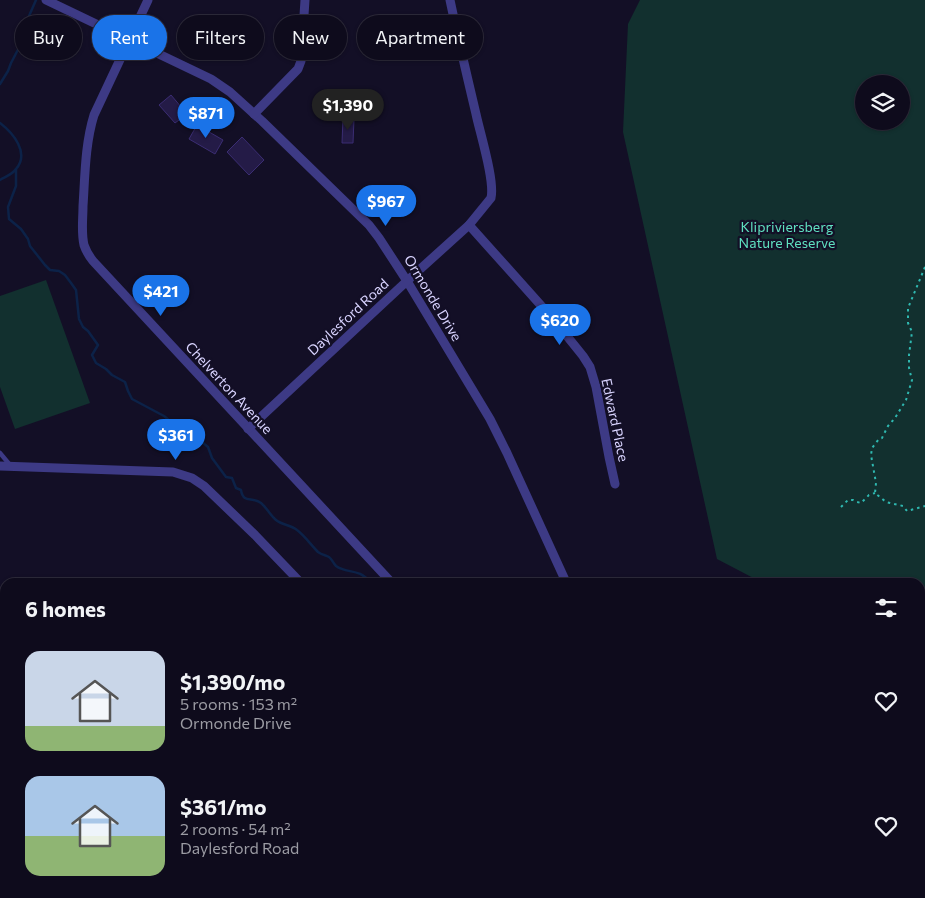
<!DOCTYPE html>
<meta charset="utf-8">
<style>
body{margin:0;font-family:Commissioner,sans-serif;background:#1c1929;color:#f1f3f6;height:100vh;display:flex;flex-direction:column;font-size:19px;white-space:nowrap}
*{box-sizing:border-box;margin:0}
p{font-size:16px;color:#9b9ba3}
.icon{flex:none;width:28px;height:28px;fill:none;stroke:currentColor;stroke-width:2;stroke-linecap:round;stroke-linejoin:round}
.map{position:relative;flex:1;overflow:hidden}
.panel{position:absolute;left:0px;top:578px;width:925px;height:321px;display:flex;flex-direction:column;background:#0e0b1c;border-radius:15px 15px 0 0;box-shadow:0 1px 4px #0004,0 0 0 1px #2e2b3b}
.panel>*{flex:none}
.hud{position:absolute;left:15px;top:15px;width:500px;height:45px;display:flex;gap:10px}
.buttons{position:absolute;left:855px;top:75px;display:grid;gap:10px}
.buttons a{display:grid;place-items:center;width:55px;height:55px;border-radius:50%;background:#0e0b1c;box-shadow:0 1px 4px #0004,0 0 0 1px #2e2b3b;font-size:25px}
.price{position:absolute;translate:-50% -42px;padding:0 11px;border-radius:18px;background:#1a73e8;color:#fff;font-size:16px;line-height:32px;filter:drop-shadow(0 1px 2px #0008)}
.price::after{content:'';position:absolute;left:50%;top:30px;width:15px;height:11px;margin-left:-8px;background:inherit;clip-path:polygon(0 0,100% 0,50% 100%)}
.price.on{background:#222;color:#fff}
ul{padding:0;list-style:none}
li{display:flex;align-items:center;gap:15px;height:125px;padding:0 25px}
li span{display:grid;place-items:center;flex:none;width:140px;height:100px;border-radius:15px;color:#555}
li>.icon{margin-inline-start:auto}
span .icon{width:60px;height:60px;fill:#fffc;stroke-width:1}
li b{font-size:21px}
h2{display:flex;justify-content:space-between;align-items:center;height:60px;padding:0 25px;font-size:21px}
.pill{padding:0 18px;border-radius:22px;background:#0e0b1c;box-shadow:0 1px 4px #0004,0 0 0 1px #2e2b3b;font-size:18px;line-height:45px}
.pill.on{background:#1a73e8;color:#fff}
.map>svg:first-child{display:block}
.green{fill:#12302f;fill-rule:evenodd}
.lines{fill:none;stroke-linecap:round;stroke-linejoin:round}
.stream{stroke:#0c2248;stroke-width:2.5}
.building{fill:#241b47;stroke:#3b2d73}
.path{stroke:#2fb8b0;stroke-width:2;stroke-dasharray:2.5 4;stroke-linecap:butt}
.service{stroke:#3d3a85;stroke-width:4.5}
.minor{stroke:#3d3a85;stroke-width:9}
.secondary{stroke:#6f6bff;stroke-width:11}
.labels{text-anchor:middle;stroke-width:4.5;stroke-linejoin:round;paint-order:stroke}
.park-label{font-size:14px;fill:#5fe0c0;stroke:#130f26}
.street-label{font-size:14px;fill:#d9d4ff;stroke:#130f26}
</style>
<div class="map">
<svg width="925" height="898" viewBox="0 0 925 898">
<rect width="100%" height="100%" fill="#130f26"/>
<g class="green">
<path d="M640,0H925V671L920,668V582H761L717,559L623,132L628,24ZM864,84H901V121H864Z"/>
<path d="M46,280L90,403L15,429L0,387V296Z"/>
</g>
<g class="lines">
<g class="stream">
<path d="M0,84L8,71L11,63L22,42L29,16L36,0"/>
<path d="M0,123C13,133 30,153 16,169C13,174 5,177 0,180"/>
<path d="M16,169V186L8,207L9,219L21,229L28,239L30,246L45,265L50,270L59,271L65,275L71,283L76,290L79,319L83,327L88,331L98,345L92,355L96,363L106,369L112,375L125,382L128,391L132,399L164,416L175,425L197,438L208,447L212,458L226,477L232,478L236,488L241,490C243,504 252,496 261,503C267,508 270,515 276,520C282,525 291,525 297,530C305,536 311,545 318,552C322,555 325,555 329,557C332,559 333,563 336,566C347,574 359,568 370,582"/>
<path d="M594,894L598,898"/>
</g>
</g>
<g class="building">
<path d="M171,95L187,114L175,123L159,105Z"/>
<path d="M343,118L354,119L353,143H342Z"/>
<path d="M197,125L223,140L215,154L189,139Z"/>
<path d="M242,137L264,160L249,175L227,152Z"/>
</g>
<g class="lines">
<g class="path">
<path d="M925,267L908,308V323L912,332L909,355V368L912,380L906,400L895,418L888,426L882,438L879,439L872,448L871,455L876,483L875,493L886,502L903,506L907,511L925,506"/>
<path d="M841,507L848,500H853L857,502L861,503L869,495L875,493"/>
</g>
<path class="service" d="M0,453L10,465"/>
<g class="minor">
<path d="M46,0L211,79L230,92L262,121L369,225L379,238L407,281L490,419L507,453L566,582"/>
<path d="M148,0L94,115C85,144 85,176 83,206C83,219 81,232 84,245C86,251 89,256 93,261L391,582"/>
<path d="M254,114L298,69L301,61L305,0"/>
<path d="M469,225L554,320L583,356L590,367L596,387L609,457L615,484"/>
<path d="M248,429L407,281L469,225L491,198C495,181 480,133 476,114C467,76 458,38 450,0"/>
<path d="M0,466L173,472L192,478L204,486L255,535L300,582"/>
<path d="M0,621L5,617"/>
<path d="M0,639L5,644"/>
<path d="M920,820L925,823"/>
<path d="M215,894L218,898"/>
<path d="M377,894L381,898"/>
<path d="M530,894L534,898"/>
<path d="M733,894L742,898"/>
<path d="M552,898L556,894"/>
</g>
<path class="secondary" d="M0,892L5,898"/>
</g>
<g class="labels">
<g class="park-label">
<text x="787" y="232">Klipriviersberg<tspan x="787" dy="16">Nature Reserve</tspan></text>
</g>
<g class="street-label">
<text transform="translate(433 298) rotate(59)" y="5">Ormonde Drive</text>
<text transform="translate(348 317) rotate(-43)" y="5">Daylesford Road</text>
<text transform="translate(229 388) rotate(47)" y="5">Chelverton Avenue</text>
<text transform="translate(615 420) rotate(78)" y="5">Edward Place</text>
</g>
</g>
</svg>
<div class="buttons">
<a><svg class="icon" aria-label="layers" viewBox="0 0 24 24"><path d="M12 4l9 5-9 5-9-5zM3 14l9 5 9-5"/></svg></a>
</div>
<b class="price on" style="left:348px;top:131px">$1,390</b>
<b class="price" style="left:206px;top:139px">$871</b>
<b class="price" style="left:386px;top:227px">$967</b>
<b class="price" style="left:161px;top:317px">$421</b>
<b class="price" style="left:560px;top:346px">$620</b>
<b class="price" style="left:176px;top:461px">$361</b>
<div class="hud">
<a class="pill">Buy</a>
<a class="pill on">Rent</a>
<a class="pill">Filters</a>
<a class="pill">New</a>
<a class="pill">Apartment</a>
</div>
<section class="panel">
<h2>6 homes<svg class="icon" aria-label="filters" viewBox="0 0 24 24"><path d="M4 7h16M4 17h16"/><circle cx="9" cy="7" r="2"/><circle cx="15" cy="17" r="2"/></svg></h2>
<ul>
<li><span style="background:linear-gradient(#c9d6e8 75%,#8fb573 0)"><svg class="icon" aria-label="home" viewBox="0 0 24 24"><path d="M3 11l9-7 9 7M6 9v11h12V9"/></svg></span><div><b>$1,390/mo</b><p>5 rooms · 153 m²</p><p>Ormonde Drive</p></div><svg class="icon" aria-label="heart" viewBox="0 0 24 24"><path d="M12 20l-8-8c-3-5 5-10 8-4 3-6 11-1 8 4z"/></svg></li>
<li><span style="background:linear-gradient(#a9c7e8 60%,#8fb573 0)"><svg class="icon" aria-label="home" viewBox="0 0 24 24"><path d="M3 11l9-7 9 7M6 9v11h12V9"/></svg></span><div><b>$361/mo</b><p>2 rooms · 54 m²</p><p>Daylesford Road</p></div><svg class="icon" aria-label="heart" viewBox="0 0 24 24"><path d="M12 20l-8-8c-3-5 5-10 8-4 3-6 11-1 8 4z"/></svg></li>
</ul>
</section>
</div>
